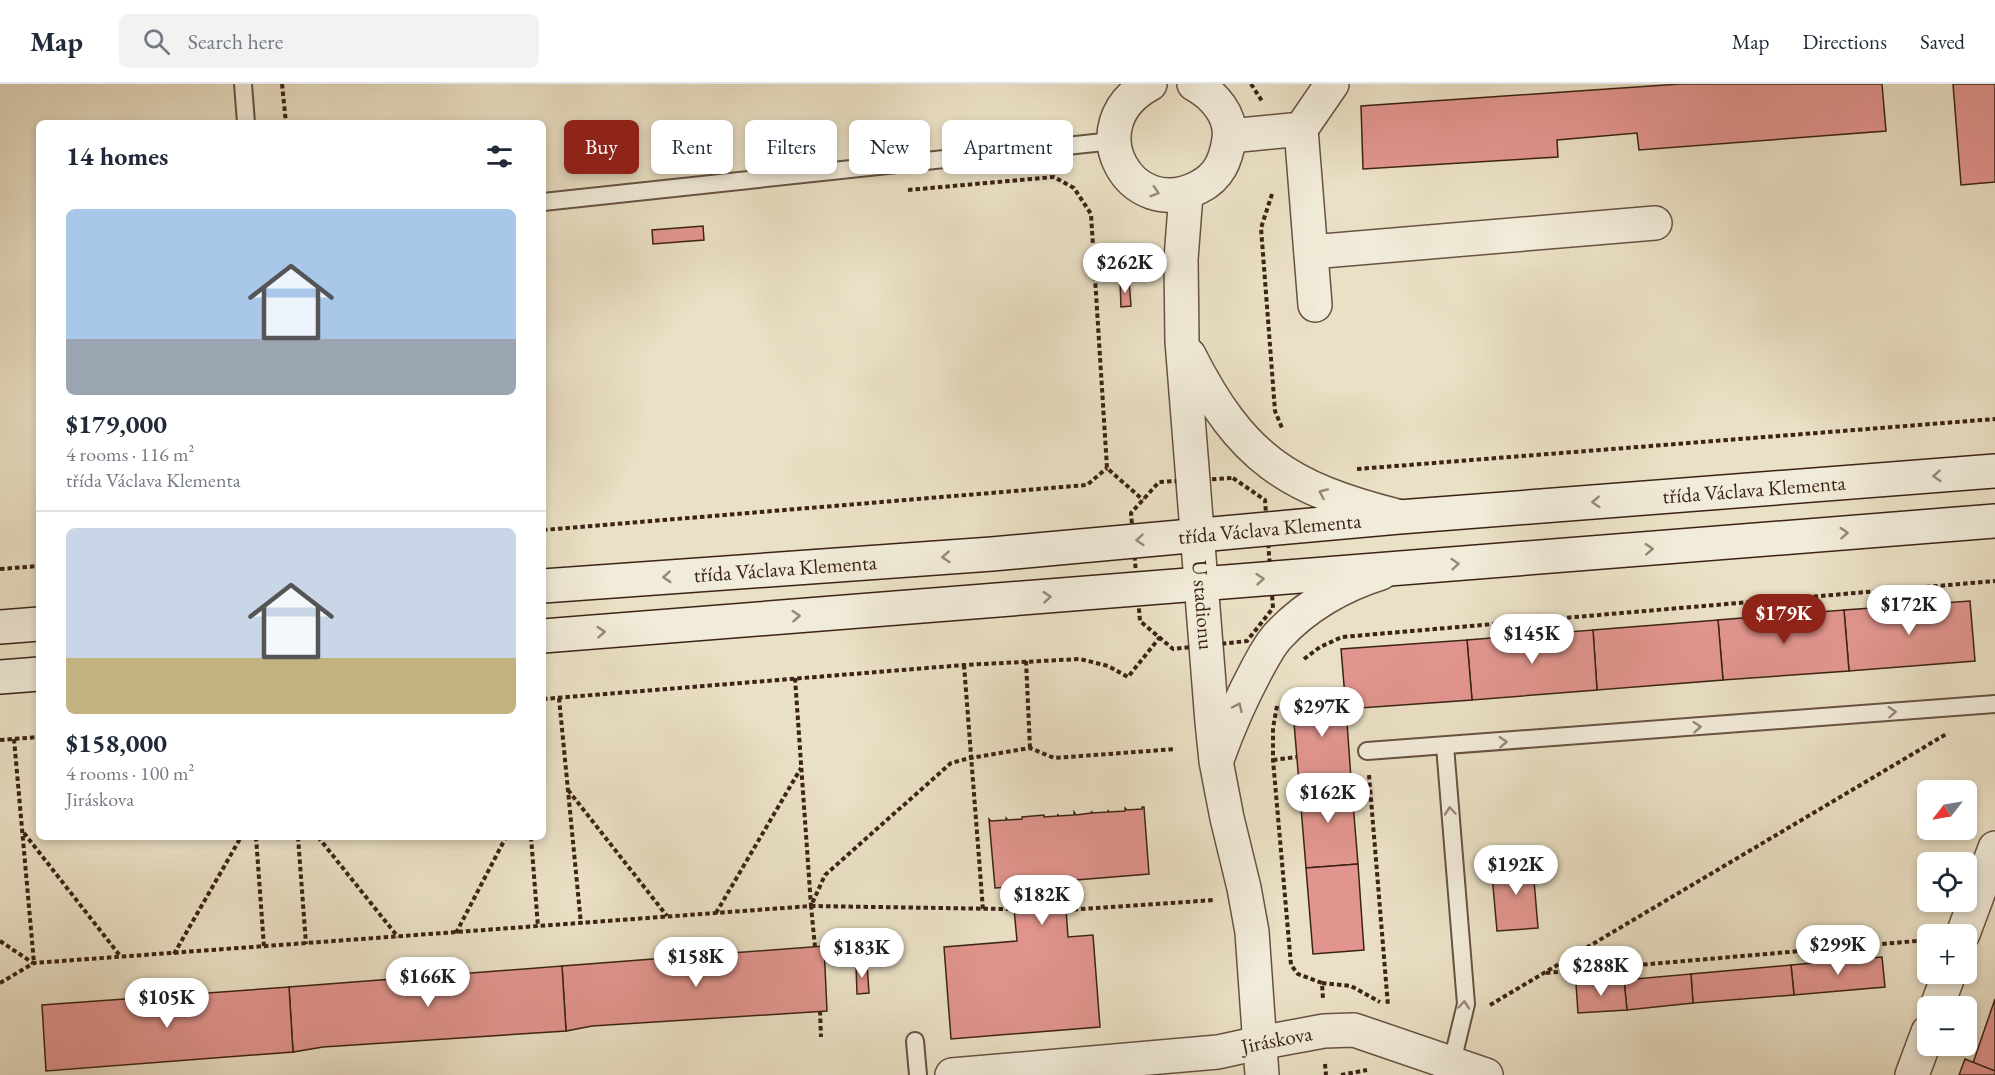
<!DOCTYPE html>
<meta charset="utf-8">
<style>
body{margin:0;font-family:"EB Garamond",serif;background:#f2f2f3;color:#1f2937;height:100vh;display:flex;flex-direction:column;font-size:22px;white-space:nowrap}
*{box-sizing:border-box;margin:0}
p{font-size:20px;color:#747a83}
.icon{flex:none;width:33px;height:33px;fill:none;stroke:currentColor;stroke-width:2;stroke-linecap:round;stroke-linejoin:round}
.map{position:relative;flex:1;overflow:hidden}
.details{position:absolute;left:36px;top:36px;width:510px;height:720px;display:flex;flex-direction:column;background:#fff;border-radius:9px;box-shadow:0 3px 9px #0003}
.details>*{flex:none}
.guide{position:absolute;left:564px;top:36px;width:570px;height:54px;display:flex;gap:12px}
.needle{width:39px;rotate:239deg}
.buttons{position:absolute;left:1917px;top:696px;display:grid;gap:12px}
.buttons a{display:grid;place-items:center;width:60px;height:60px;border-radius:9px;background:#fff;box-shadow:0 3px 9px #0003;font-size:30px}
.price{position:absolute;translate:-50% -51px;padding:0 14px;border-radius:21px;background:#fff;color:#222;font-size:20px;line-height:39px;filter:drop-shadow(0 2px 3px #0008)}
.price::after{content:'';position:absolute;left:50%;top:36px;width:18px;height:14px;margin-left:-9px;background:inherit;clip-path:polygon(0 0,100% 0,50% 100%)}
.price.selected{background:#8f2418;color:#fff}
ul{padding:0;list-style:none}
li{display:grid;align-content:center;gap:12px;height:318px;padding:0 30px}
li+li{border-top:2px solid #e0e1e3}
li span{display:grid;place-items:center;height:186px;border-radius:9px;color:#555}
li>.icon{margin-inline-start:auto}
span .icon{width:108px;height:108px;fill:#fffc;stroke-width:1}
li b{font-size:26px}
h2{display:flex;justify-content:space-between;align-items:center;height:72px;padding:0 30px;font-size:26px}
.pill{padding:0 21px;border-radius:9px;background:#fff;box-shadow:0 3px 9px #0003;font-size:21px;line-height:54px}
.pill.selected{background:#8f2418;color:#fff}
header{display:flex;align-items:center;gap:36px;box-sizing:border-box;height:84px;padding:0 30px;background:#fff;border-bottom:2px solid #e0e1e3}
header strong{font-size:28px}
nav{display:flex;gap:33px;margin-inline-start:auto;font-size:21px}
.search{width:420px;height:54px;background:#f2f2f3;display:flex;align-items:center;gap:15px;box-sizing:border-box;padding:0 21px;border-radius:9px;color:#747a83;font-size:22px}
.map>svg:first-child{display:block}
.building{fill:#e2958f;stroke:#3c2316;stroke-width:1.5}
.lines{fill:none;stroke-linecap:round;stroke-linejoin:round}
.lane-casing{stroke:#685242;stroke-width:20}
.street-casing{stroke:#685242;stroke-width:36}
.secondary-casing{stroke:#3c2316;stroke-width:36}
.path{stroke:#3c2316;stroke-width:4;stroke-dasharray:4.5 3;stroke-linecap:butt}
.lane{stroke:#f1ebd9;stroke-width:16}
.street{stroke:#f1ebd9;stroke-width:33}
.secondary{stroke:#f1ebd9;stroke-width:33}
.oneway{stroke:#968778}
.labels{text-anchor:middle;stroke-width:4.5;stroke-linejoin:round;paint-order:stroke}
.street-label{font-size:21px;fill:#3c2316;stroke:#f1ebd9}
</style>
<header>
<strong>Map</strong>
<div class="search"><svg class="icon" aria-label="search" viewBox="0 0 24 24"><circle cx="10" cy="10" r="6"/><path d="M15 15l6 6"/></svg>Search here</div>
<nav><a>Map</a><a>Directions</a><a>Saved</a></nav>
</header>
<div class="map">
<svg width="1995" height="991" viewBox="0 0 1995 991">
<rect width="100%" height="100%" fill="#eae0c5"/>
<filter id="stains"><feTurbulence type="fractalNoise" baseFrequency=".00333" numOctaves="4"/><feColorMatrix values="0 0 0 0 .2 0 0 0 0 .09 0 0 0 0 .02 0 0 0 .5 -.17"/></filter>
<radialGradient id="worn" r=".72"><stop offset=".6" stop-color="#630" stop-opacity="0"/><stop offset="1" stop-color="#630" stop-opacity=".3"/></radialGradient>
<g class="building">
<path d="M1680,0H1882L1886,47L1639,66L1637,49L1557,56L1558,73L1363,85L1361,22Z"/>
<path d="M1953,0H1995V98L1961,101Z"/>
<path d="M703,142L704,156L653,160L652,146Z"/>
<path d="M1129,196L1131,222L1121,223L1120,197Z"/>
<path d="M1970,517L1975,577L1849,587L1844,526Z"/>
<path d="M1844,526L1849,587L1723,596L1718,536Z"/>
<path d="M1718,536L1723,596L1597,606L1593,546Z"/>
<path d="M1593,546L1597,606L1472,616L1467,556Z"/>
<path d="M1467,556L1472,616L1346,625L1341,565Z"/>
<path d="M1345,610L1351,695L1299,699L1292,614Z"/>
<path d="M1351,695L1358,780L1306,784L1299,699Z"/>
<path d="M1142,723H1144L1149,790L1064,797L1068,853L1093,851L1100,943L951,955L944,863L1017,857L1012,803L995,804L989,735L991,737L1006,736V734L1008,736L1022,735V733L1044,731V733L1057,732L1058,730V732L1074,731V728L1076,731L1091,729L1092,727V729L1108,728V726L1109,728L1125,727V724L1127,726L1142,725Z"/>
<path d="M1532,772L1538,844L1497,847L1492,791L1508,790L1506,774Z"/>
<path d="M1358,780L1364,866L1313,870L1306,784Z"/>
<path d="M824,862L827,927L592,942L566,947L562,882Z"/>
<path d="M1882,873L1885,903L1794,911L1791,881Z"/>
<path d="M867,880L869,909L857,910L856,881Z"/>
<path d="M1791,881L1794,911L1693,919L1691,890Z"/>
<path d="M562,882L566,947L323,963L293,968L289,903Z"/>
<path d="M1691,890L1693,919L1627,926L1624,896Z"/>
<path d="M1624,896L1627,926L1578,929L1576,900Z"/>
<path d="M289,903L293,968L46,987L42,921Z"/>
<path d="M1995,915V987L1973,979Z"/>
<path d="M1965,975L1995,987V991H1959Z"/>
</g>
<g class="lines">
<g class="lane-casing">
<g id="lane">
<path d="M243,0L246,39"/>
<path d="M543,118L1113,57"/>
<path d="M1445,662L1466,920L1452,978"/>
<path d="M1367,667L1995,620"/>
<path d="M915,957L918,991"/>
</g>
</g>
<g class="street-casing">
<g id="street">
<path d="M1150,0C1075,40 1130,140 1199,103C1219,93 1226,76 1229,55C1232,31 1214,11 1194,0"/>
<path d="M1301,45L1315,221"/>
<path d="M1230,52L1301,45L1332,0"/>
<path id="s1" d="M1186,110L1181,175L1182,257L1212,638L1216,677L1227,734L1244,804L1252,848L1262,991"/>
<path d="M1311,168L1655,139"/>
<path d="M1189,271C1241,374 1287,404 1397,432"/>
<path d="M1218,673C1229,642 1242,613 1257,585C1263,574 1269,562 1277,553C1304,523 1342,501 1381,489"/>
<path d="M1963,850L1995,764"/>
<path d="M1937,922L1949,890"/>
<path id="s2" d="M952,991L1218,968L1259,959L1324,947L1354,946L1486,991"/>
<path d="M1912,991L1928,948"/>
</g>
</g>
<g class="secondary-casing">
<g id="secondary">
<path id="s3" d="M543,502L992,470L1399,433L1995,387"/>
<path d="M0,543L39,540"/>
<path d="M543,552L1995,437"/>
<path d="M0,593L39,590"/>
</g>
</g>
<g class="path">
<path d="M282,0L286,39"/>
<path d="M1251,0L1262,17"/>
<path d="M908,106L1054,93L1074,104L1091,130L1107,384L1143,416"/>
<path d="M1272,110L1261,144L1275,327L1282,344"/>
<path d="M1357,385L1995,335"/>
<path d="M1233,394L1265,416L1273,524L1247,557L1173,565L1140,537L1131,429L1159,398Z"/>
<path d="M543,446L1087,401L1107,384"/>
<path d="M0,485L39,482"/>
<path d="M1304,575L1320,563L1342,553L1995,497"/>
<path d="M1026,577L1030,664"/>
<path d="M964,581L983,826"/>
<path d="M559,614L581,840"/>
<path d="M543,615L964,581L1080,575L1108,582L1128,593L1160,553"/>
<path d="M1277,622L1273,644V676L1291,881L1298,890L1322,899L1323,915"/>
<path d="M14,655L34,879"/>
<path d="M0,656L39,653"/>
<path d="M1273,676L1297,673"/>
<path d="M1369,691L1388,922"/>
<path d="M568,706L667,832"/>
<path d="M24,749L121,873"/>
<path d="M256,753L264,863"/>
<path d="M298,753L306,860"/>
<path d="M318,753L398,853"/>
<path d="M531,753L538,843"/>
<path d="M811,822L1068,826L1214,816"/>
<path d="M716,829L801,684"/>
<path d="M456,849L506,753"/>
<path d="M0,857L33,879"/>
<path d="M815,863L811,822L825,791L951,679L970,674L1030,664L1054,674L1176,665"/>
<path d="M174,870L241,753"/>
<path d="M1546,889L1928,856"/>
<path d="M0,899L34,879L811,822L795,594"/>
<path d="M1322,899L1351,902L1380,918"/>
<path d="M1490,921L1948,649"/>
<path d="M820,927L821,953"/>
<path d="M1325,980L1326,991"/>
<path d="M1341,991L1367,986"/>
</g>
<use href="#lane" class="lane"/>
<use href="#street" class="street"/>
<use href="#secondary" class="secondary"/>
</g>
<defs><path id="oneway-chevron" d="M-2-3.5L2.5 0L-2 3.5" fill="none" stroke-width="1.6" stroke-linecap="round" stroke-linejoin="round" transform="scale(1.5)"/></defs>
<g class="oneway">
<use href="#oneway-chevron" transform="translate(1155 108) rotate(18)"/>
<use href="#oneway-chevron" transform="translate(1937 392) rotate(176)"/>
<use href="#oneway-chevron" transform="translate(1323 409) rotate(-156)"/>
<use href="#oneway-chevron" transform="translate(1596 418) rotate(176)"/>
<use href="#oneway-chevron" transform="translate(1844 449) rotate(-4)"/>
<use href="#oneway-chevron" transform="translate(1140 456) rotate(175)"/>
<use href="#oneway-chevron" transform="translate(1649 465) rotate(-4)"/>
<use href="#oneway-chevron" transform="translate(946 473) rotate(176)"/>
<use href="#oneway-chevron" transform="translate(1455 480) rotate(-5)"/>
<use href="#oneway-chevron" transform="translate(667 493) rotate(176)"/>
<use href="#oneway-chevron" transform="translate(1260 495) rotate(-5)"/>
<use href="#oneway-chevron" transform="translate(1047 513) rotate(-5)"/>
<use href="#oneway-chevron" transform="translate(796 532) rotate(-4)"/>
<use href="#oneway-chevron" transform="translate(601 548) rotate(-4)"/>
<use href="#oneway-chevron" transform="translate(1238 623) rotate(-65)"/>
<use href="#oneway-chevron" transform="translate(1892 628) rotate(-4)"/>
<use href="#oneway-chevron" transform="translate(1697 643) rotate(-4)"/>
<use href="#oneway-chevron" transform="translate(1503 658) rotate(-4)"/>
<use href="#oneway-chevron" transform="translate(1450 727) rotate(-95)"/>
<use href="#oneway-chevron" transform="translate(1464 921) rotate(-85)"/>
</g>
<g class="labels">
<g class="street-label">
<text dy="7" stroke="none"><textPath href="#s3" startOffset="1215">třída Václava Klementa</textPath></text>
<text dy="7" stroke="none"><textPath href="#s3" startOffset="729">třída Václava Klementa</textPath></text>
<text dy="7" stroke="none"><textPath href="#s3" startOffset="243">třída Václava Klementa</textPath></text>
<text dy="7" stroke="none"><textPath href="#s1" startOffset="412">U stadionu</textPath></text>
<text dy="7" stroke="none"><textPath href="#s2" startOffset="327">Jiráskova</textPath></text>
</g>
</g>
<rect width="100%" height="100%" filter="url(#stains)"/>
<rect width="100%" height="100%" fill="url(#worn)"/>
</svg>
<div class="buttons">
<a><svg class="needle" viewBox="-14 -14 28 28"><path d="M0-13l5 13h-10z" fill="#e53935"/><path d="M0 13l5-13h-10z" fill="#747a83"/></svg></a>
<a><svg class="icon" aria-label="locate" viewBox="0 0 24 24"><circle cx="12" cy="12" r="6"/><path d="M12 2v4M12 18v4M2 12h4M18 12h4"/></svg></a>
<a>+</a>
<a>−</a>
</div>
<b class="price" style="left:1125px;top:210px">$262K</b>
<b class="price" style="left:1909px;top:552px">$172K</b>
<b class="price selected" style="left:1784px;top:561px">$179K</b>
<b class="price" style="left:1532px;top:581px">$145K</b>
<b class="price" style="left:1322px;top:654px">$297K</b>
<b class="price" style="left:1328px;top:740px">$162K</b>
<b class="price" style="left:1516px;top:812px">$192K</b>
<b class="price" style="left:1042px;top:842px">$182K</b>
<b class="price" style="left:1838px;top:892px">$299K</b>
<b class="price" style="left:862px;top:895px">$183K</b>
<b class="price" style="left:696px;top:904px">$158K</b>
<b class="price" style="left:1601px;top:913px">$288K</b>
<b class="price" style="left:428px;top:924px">$166K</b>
<b class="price" style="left:167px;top:945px">$105K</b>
<div class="guide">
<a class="pill selected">Buy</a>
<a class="pill">Rent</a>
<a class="pill">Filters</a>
<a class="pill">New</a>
<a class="pill">Apartment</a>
</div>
<section class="details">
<h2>14 homes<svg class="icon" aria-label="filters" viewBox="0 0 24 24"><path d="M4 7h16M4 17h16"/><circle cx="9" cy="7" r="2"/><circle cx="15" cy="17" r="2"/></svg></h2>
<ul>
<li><span style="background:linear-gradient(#a9c7e8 70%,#9aa5b1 0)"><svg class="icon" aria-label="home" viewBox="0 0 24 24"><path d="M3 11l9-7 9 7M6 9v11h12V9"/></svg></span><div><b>$179,000</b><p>4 rooms · 116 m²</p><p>třída Václava Klementa</p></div></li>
<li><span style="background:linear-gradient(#c9d6e8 70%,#c2b280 0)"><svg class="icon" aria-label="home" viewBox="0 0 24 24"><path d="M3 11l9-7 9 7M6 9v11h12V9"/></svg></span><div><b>$158,000</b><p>4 rooms · 100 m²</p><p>Jiráskova</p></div></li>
</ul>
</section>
</div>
